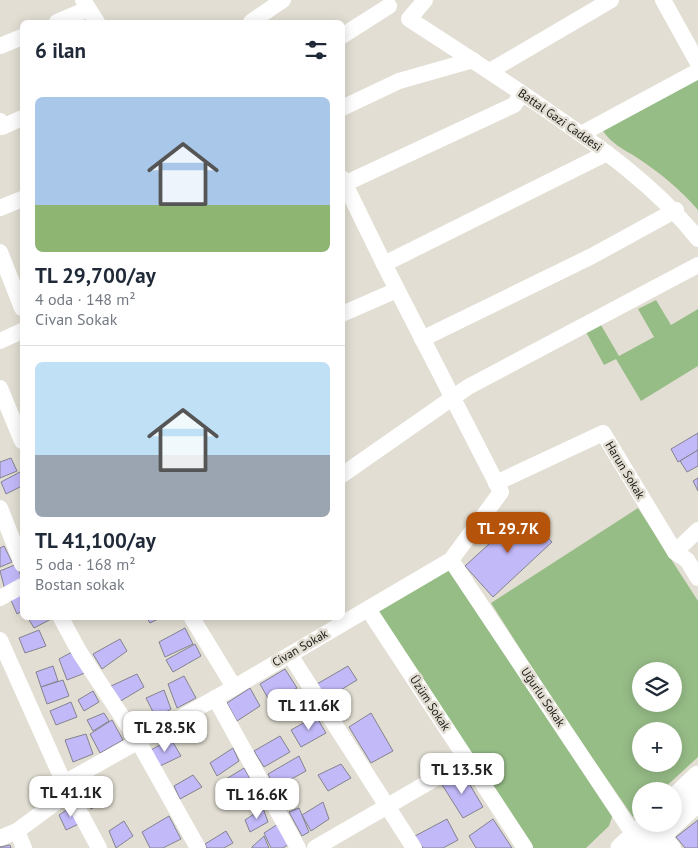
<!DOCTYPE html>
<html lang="tr">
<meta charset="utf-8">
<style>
body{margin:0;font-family:"PT Sans",sans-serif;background:#f6f6f7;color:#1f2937;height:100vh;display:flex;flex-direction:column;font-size:19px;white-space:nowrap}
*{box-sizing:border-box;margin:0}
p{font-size:16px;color:#747a83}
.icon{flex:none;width:28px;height:28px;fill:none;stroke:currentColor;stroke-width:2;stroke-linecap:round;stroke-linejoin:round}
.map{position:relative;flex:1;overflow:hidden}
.side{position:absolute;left:20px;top:20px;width:325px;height:600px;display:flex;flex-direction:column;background:#fff;border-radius:8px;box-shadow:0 2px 12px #0003}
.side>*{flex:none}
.controls{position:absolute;left:632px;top:662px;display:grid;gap:10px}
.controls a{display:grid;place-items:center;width:50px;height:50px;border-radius:50%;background:#fff;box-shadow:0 2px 12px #0003;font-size:25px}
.price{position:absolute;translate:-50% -42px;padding:0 11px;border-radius:10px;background:#fff;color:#222;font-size:16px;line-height:32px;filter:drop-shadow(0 1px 2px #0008)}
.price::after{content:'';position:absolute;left:50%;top:30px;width:15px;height:11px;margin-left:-8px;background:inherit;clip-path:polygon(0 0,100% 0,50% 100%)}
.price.selected{background:#b45309;color:#fff}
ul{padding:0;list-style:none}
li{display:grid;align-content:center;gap:10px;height:265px;padding:0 15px}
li+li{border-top:1px solid #e0e1e3}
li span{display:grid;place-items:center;height:155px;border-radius:8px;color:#555}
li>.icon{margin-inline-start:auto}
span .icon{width:90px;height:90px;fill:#fffc;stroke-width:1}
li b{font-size:21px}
h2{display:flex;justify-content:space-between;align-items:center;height:60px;padding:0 15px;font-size:21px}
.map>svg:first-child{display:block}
.green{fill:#97bd87;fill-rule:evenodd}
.building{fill:#c2b9f9;stroke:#84838d}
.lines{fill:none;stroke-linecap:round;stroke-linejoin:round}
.minor{stroke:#fff;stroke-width:16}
.major{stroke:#fff;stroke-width:21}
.labels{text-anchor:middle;stroke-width:5;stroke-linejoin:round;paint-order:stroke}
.street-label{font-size:12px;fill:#1b1915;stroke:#e2ded3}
</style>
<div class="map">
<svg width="698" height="848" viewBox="0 0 698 848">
<rect width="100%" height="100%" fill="#e2ded3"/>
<g class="green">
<path d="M698,79V210C680,189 659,172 636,157C623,149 612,144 603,131Z"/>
<path d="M656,300L671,325L698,309V366L641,401L616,359L604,365L586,332L601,325L619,356L654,337L638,309Z"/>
<path d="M638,508L698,601V757L661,791H641V809L633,817L554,702L491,603ZM641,671H674V704H641ZM641,731H674V764H641Z"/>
<path d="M448,563L613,814L609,826L586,848H526L376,610Z"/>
</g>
<g class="building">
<path d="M698,433V450L678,462L671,449Z"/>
<path d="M698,450V466L687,472L680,461Z"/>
<path d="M11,458L17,471L0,478V462Z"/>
<path d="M22,471V486L6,494L1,482Z"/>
<path d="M698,478V491L693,481Z"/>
<path d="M524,512L552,542L493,597L465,566Z"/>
<path d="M4,546L12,562L0,567V548Z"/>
<path d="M17,564L22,580L5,590L0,571Z"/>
<path d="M22,592V611L17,614L10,598Z"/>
<path d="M28,618H53L34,628Z"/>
<path d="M147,618H160L150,623Z"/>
<path d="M185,628L193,644L165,657L159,642Z"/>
<path d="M39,630L46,646L25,653L19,638Z"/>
<path d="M120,639L127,651L102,669L93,654Z"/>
<path d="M195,644L201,656L173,672L166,660Z"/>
<path d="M74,651L85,673L67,680L59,659Z"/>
<path d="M53,666L58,681L41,687L36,672Z"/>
<path d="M348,666L357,680L326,699L317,684Z"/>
<path d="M285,669L297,688L270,702L260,684Z"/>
<path d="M137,674L144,687L119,702L111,686Z"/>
<path d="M184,676L196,698L177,708L168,684Z"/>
<path d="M63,680L69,696L47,704L41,687Z"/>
<path d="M250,688L260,706L237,721L227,703Z"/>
<path d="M164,690L171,709L156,718L146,698Z"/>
<path d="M93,691L99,702L84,711L78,700Z"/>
<path d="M71,702L77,717L56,725L50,711Z"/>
<path d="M104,713L109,721L93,731L87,720Z"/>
<path d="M371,713L393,751L371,763L349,727Z"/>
<path d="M316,716L326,733L301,747L291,730Z"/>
<path d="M112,720L123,740L100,753L90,734Z"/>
<path d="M86,734L93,754L73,762L65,740Z"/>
<path d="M280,736L290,752L264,767L254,751Z"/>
<path d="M171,739L181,756L158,767L149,751Z"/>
<path d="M233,748L239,761L217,776L210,763Z"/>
<path d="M299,756L306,771L275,788L268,774Z"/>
<path d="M341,764L351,778L328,791L318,775Z"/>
<path d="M244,768L257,791L231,807L218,784Z"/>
<path d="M463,773L483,807L463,818L441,783Z"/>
<path d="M193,775L202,787L180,799L174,786Z"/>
<path d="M98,782L107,800L91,809L82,791Z"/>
<path d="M323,802L329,819L311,831L302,815Z"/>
<path d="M74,805L83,822L66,830L59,815Z"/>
<path d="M263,808L268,822L250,832L245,820Z"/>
<path d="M299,808L309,832L302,836L289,812Z"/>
<path d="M169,816L181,839L163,848H150L142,832Z"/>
<path d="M447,819L458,840L443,848H423L415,836Z"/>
<path d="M493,819L512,848H476L469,836Z"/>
<path d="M698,820V848H685L676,837Z"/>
<path d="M124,821L133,836L116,848L109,831Z"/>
<path d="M278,824L289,844L283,848H271L264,833Z"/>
<path d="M226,831L233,843L224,848H207L205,844Z"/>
<path d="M264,836L269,848H252V847Z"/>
<path d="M10,845L11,848H0V847Z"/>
</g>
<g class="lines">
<g class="minor">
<path d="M83,0L97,22"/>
<path d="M425,0L409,19C454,48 500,78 545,109C600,147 656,186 698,239"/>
<path d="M663,0L698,63"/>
<path d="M57,22L88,9"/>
<path d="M251,22L283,0"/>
<path d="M342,36L389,6"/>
<path d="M0,46L22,37"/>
<path d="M490,71L611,0"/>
<path d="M342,108L399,81L473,60"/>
<path d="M0,121L2,127L22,118"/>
<path d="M581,134L698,71"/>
<path d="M342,185L514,105L522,94"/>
<path d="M0,208L22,199"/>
<path d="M0,252L22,308"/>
<path d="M384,264L607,153"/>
<path d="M342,314L397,290"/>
<path d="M422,339L592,256L676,210"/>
<path d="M0,341L22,331"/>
<path d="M0,388L22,441"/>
<path d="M342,475L468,387L698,265"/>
<path d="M496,483L603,433L675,552L687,560L698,578"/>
<path d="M0,508L22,564"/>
<path d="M675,552L698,530"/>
<path d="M451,560L634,835"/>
<path d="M0,598L22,586"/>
<path d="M368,609L525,848"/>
<path d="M61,618L80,653L138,741L198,848"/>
<path d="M192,618L234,687"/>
<path d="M0,640L64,783L99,848"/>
<path d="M290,655L414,848"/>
<path d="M215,698L298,848"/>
<path d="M17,831L24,848"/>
<path d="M662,835L673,848"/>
<path d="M0,838L17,831L55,803L64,783L228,691L451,560L501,492L384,264L342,178"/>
<path d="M315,848L467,760"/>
</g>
<g class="major">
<path d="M674,799L698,776"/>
<path d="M621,848L647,824"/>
<path d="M647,848L698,801"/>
</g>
</g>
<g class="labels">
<g class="street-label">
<text transform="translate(560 120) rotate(35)" y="4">Battal Gazi Caddesi</text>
<text transform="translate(625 470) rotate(59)" y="4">Harun Sokak</text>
<text transform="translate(300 648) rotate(-30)" y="4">Civan Sokak</text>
<text transform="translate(543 697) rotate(56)" y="4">Uğurlu Sokak</text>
<text transform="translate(430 703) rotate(57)" y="4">Üzüm Sokak</text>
</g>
</g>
</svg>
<div class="controls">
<a><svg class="icon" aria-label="layers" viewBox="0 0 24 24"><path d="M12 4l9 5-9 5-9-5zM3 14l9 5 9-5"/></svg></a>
<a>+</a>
<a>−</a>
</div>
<b class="price selected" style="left:508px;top:554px">TL 29.7K</b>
<b class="price" style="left:309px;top:731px">TL 11.6K</b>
<b class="price" style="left:165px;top:753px">TL 28.5K</b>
<b class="price" style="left:462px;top:795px">TL 13.5K</b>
<b class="price" style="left:71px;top:818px">TL 41.1K</b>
<b class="price" style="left:257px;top:820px">TL 16.6K</b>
<section class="side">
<h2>6 ilan<svg class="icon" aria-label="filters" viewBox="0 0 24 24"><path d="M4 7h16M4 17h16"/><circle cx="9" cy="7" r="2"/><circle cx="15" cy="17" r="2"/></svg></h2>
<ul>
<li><span style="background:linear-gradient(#a9c7e8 70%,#8fb573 0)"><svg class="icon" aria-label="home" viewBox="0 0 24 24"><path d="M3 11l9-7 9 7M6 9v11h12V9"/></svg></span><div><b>TL 29,700/ay</b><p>4 oda · 148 m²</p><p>Civan Sokak</p></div></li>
<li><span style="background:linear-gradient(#bfe0f5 60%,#9aa5b1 0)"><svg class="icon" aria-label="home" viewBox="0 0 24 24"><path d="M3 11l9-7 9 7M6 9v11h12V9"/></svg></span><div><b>TL 41,100/ay</b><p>5 oda · 168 m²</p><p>Bostan sokak</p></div></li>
</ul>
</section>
</div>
